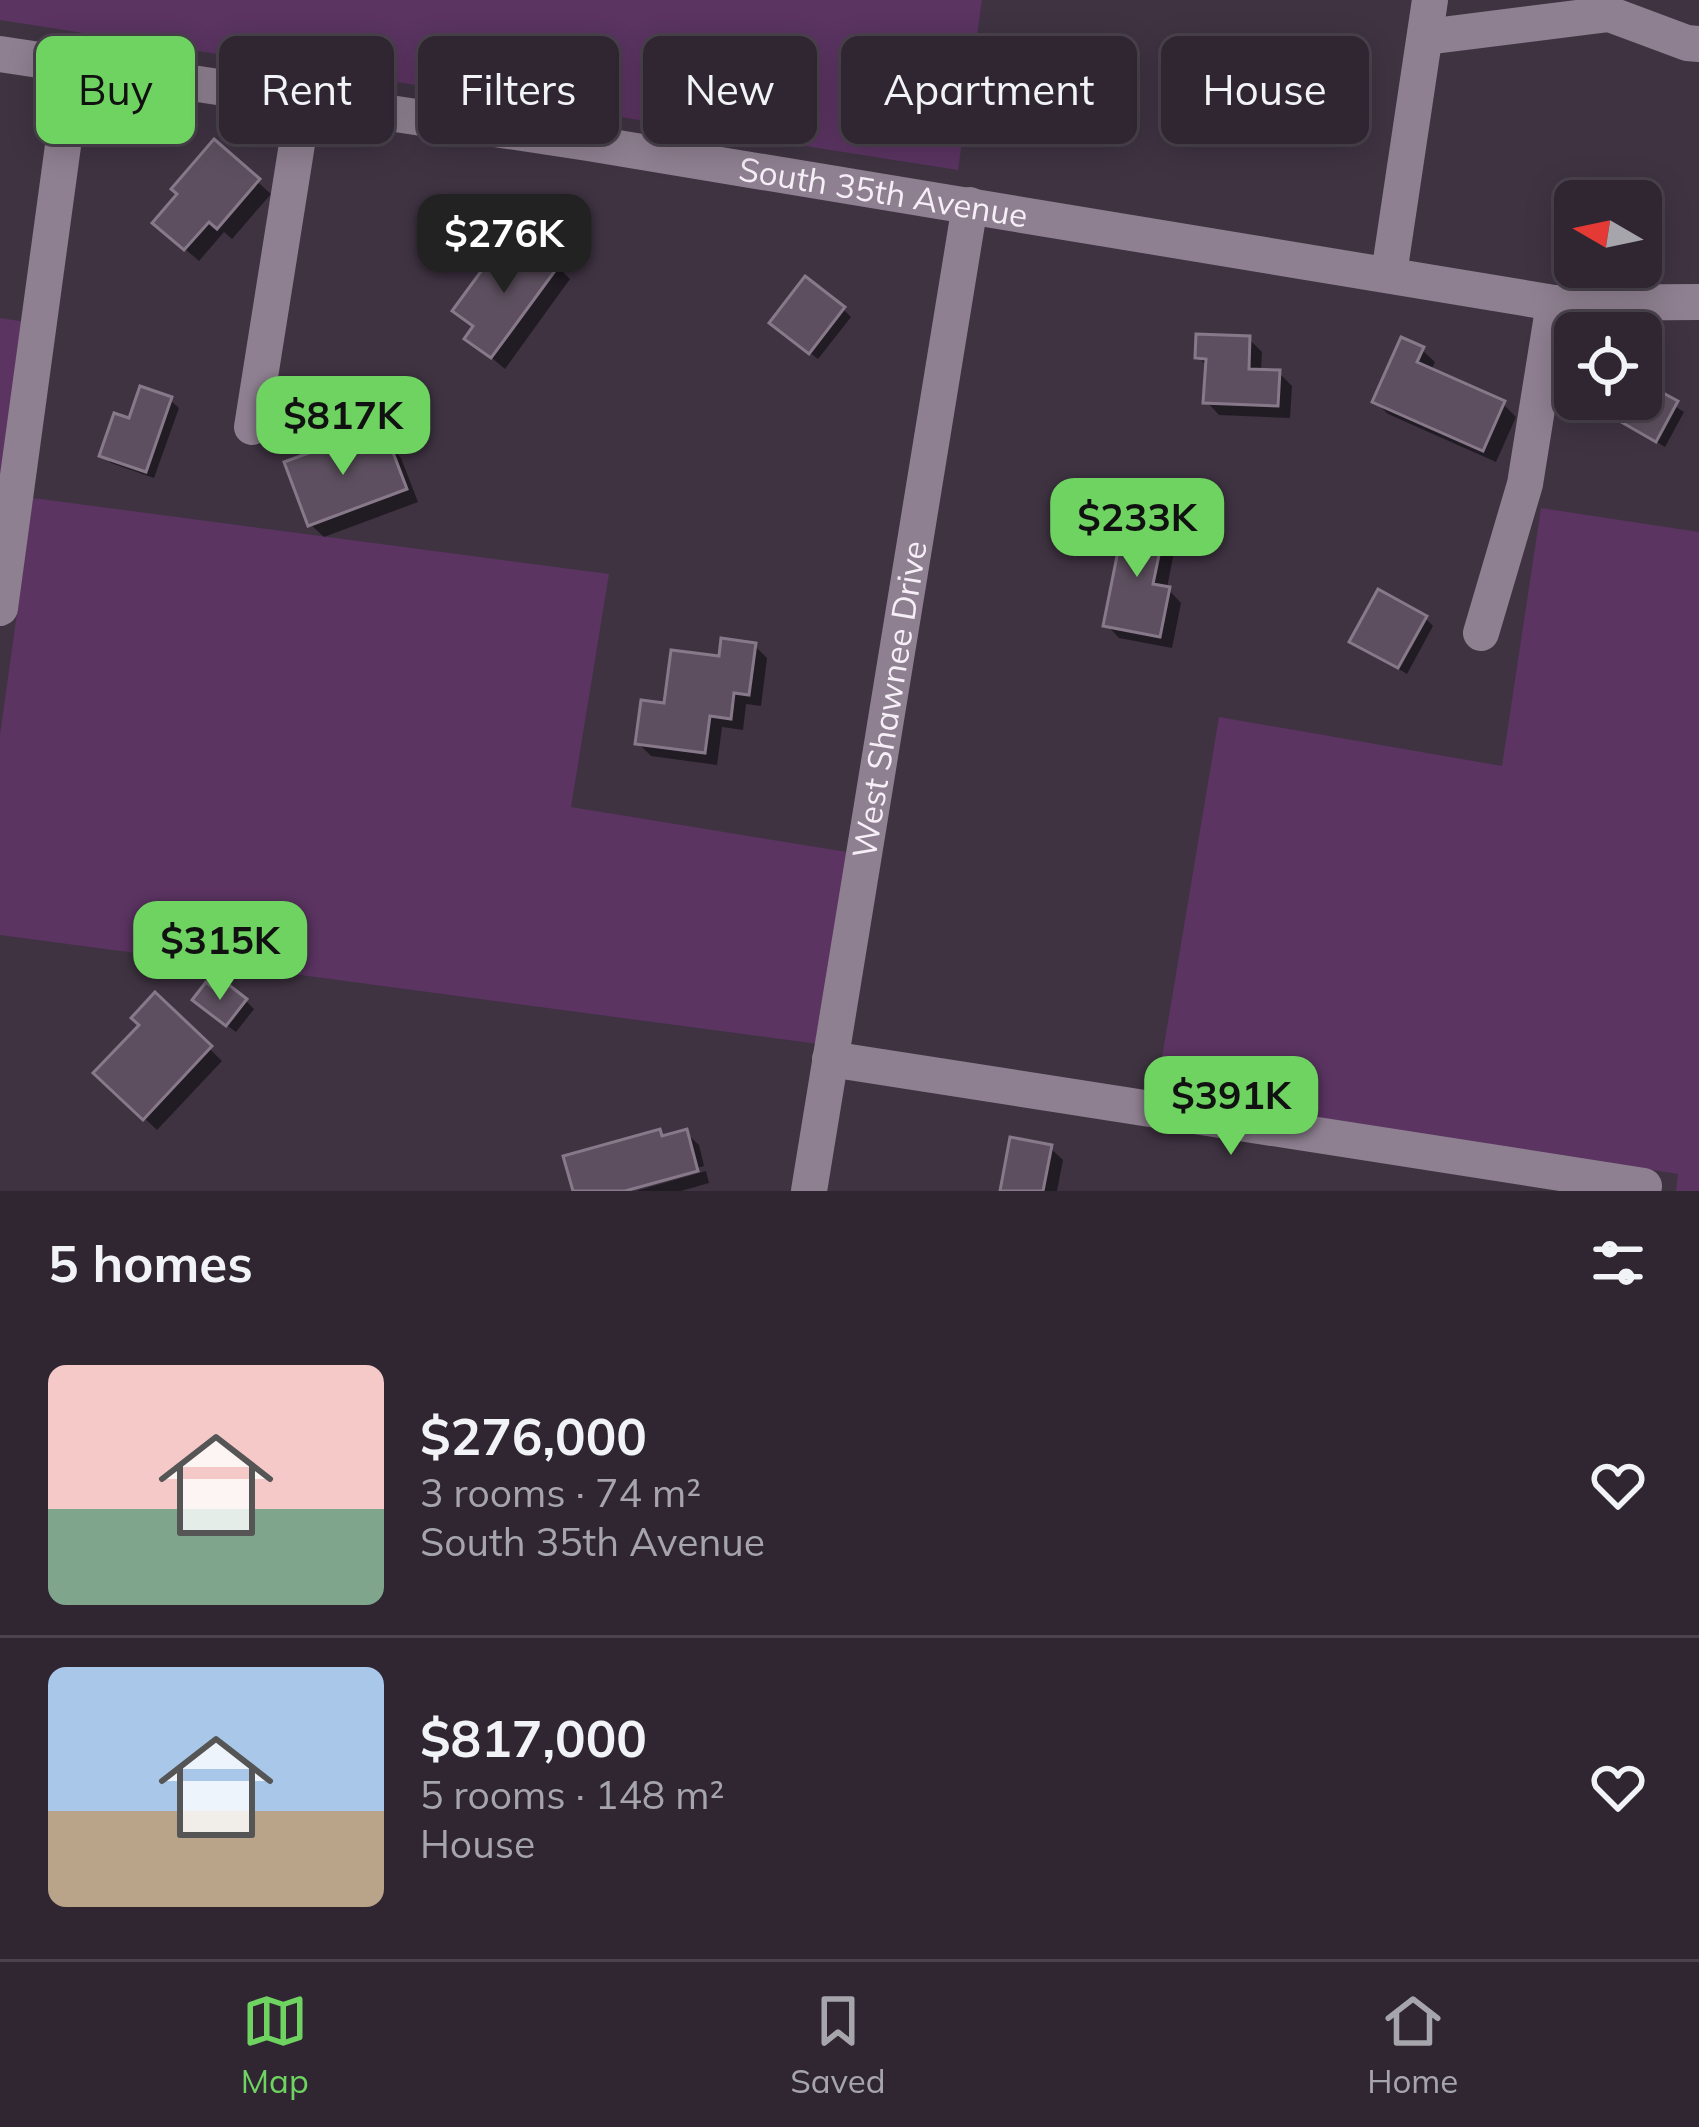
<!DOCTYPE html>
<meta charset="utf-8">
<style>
body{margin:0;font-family:Mulish,sans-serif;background:#3b323e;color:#f1f3f6;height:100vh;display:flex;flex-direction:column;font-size:45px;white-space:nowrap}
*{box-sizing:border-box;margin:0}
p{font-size:39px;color:#a7a5ac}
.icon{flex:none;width:66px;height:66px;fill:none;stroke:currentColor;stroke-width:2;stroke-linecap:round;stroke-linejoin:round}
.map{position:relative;height:1191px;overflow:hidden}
.sheet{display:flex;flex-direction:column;background:#2f2632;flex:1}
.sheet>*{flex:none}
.top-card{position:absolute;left:36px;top:36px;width:1629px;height:108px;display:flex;gap:24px}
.needle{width:78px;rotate:279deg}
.buttons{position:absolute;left:1554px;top:180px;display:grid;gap:24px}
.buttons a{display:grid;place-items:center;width:108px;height:108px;border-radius:18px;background:#2f2632;box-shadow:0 6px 30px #0003,0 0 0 3px #4a434d;font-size:60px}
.price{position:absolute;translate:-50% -102px;padding:0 27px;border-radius:24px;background:#6ed360;color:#111;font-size:39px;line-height:78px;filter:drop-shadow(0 3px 6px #0008)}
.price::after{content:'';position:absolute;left:50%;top:72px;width:36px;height:27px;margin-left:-18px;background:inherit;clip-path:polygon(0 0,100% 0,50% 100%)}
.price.active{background:#222;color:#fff}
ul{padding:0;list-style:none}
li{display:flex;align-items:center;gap:36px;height:300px;padding:0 48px}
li+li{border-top:3px solid #4a434d}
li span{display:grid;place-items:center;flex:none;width:336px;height:240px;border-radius:18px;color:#555}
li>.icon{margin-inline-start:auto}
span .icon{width:144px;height:144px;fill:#fffc;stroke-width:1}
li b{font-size:51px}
h2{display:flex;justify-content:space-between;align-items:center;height:144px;padding:0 48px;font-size:51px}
.chip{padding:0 42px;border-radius:18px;background:#2f2632;box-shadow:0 6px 30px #0003,0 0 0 3px #4a434d;font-size:42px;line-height:108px}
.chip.active{background:#6ed360;color:#111}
.dock{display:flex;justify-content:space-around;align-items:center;height:168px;border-top:3px solid #4a434d;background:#2f2632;font-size:33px;color:#a7a5ac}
.dock a{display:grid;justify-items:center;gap:6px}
.dock .active{color:#6ed360}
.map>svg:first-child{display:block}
.green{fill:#5b3462}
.shadow{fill:#0007}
.building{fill:#5d4f5f;stroke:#87798a;stroke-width:3}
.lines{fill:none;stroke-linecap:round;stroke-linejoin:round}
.minor{stroke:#8f8091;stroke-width:36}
.labels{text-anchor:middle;stroke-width:12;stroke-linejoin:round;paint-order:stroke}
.street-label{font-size:33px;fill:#f7eff8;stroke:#352937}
</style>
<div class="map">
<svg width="1699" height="1191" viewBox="0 0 1699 1191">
<rect width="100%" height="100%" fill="#3f3342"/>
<g class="green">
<path d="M0,0H982L958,170L0,20Z"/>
<path d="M0,318L33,323L0,553Z"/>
<path d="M33,498L609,574L571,807L847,852L818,1044L0,935V735Z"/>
<path d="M1541,508L1699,532V1191H1676L1678,1174L1156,1093L1219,717L1502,766Z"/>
</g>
<g class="shadow">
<path d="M214,143L271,194L232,239L224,232L199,261L169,235Z"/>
<path d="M558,267L570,279L505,369L468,338L476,328L456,310L508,269Z"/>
<path d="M843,309L851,317L818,359L781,331Z"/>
<path d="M1249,339L1262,352L1261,372L1279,373L1292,386L1290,418L1219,415L1207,402L1208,367L1198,357Z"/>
<path d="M1422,350L1435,362L1431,371L1503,404L1516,417L1496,462L1388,414L1375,402Z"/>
<path d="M1641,385L1684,412L1665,447L1619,419L1626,406L1619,399H1641Z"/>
<path d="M170,400L179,408L154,478L111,463L102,455L131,421Z"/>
<path d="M357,438L371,452L389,445L401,458L418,502L324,537L311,525Z"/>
<path d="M1154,519L1167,532L1165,543L1174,552L1167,588L1181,603L1172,648L1119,638L1107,625Z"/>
<path d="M1425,618L1433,626L1407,674L1353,641Z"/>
<path d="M755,646L767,658L761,706L746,704L743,730L722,727L717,765L651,756L638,743L666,707L722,660Z"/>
<path d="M156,996L222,1061L157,1130L97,1073L142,1025Z"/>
<path d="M222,999L246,1001L254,1009L236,1032L204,1008Z"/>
<path d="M659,1132L665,1138L686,1133L699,1145L704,1166L614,1191H576Z"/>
<path d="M1050,1148L1063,1160L1057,1191H1003Z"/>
<path d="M706,1171L709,1183L681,1191H636Z"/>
</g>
<g class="building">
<path d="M214,139L260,179L217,229L209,222L184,250L152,223L177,194L171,189Z"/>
<path d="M526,239L560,264L491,358L464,339L473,326L452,311L493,255L507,265Z"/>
<path d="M805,276L845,307L809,354L769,323Z"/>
<path d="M1196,334L1250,336L1249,369L1280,370L1278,406L1203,403L1206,359L1195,358Z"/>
<path d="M1401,337L1424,347L1417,362L1505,401L1483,451L1372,402Z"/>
<path d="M1641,381L1678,401L1656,442L1616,419L1624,404L1616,399H1641Z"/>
<path d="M140,386L172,397L146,472L99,456L114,413L129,418Z"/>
<path d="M358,435L364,451L389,442L407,489L308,526L284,462Z"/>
<path d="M1126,511L1155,516L1152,534L1163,536L1153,584L1170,587L1160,637L1103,626Z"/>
<path d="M1378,589L1427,616L1398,668L1349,642Z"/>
<path d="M721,638L756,643L749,695L734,693L731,719L710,716L705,753L635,744L641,700L664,703L671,650L719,656Z"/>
<path d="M206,982L222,995L229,985L247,999L226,1026L192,1000Z"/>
<path d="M155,992L212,1046L143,1120L93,1073L139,1025L131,1018Z"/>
<path d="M660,1129L662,1136L687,1129L698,1171L625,1191H573L563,1156Z"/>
<path d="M1010,1137L1052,1145L1043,1191H1000Z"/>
</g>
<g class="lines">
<g class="minor">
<path d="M1426,37L1609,14L1687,43L1699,44"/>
<path id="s1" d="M0,54L588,143L1554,303L1699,302"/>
<path d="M1389,274L1430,0"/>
<path d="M252,427L304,100"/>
<path d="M0,608L74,65"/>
<path d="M1481,633L1525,484L1554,303"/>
<path d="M830,1059L1644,1186"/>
<path id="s2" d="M809,1191L970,205"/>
</g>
</g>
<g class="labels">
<g class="street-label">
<text dy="12" stroke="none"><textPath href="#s1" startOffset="894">South 35th Avenue</textPath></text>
<text dy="12" stroke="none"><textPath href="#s2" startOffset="498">West Shawnee Drive</textPath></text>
</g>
</g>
</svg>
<div class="buttons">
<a><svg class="needle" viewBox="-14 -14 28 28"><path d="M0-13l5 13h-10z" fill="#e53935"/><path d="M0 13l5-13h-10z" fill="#a7a5ac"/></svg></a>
<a><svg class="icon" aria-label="locate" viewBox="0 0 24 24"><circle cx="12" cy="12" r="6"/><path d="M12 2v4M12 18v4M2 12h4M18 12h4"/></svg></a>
</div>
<b class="price active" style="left:504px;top:296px">$276K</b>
<b class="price" style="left:343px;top:478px">$817K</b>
<b class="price" style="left:1137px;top:580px">$233K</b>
<b class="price" style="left:220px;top:1003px">$315K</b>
<b class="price" style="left:1231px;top:1158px">$391K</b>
<div class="top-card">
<a class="chip active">Buy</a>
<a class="chip">Rent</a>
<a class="chip">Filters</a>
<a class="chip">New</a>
<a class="chip">Apartment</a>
<a class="chip">House</a>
</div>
</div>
<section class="sheet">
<h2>5 homes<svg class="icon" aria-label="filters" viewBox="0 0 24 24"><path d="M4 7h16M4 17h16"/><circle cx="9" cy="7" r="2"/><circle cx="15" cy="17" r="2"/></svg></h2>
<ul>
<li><span style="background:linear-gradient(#f6c9c9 60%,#7fa58c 0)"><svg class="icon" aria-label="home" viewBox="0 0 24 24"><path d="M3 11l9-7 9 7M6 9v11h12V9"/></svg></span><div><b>$276,000</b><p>3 rooms · 74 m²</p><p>South 35th Avenue</p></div><svg class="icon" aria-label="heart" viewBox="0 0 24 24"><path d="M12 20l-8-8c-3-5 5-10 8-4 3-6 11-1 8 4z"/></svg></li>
<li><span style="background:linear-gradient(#a9c7e8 60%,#b9a48a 0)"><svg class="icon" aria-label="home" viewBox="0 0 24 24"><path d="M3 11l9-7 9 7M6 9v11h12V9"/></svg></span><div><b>$817,000</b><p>5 rooms · 148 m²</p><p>House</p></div><svg class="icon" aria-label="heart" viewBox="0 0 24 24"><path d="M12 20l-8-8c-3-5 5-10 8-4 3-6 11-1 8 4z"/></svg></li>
</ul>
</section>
<nav class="dock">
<a class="active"><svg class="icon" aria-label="map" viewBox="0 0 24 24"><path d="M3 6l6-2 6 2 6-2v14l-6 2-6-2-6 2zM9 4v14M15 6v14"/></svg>Map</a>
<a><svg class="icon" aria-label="saved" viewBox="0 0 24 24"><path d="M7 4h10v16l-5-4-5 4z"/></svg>Saved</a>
<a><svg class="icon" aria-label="home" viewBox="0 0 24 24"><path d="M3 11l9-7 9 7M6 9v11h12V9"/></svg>Home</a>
</nav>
